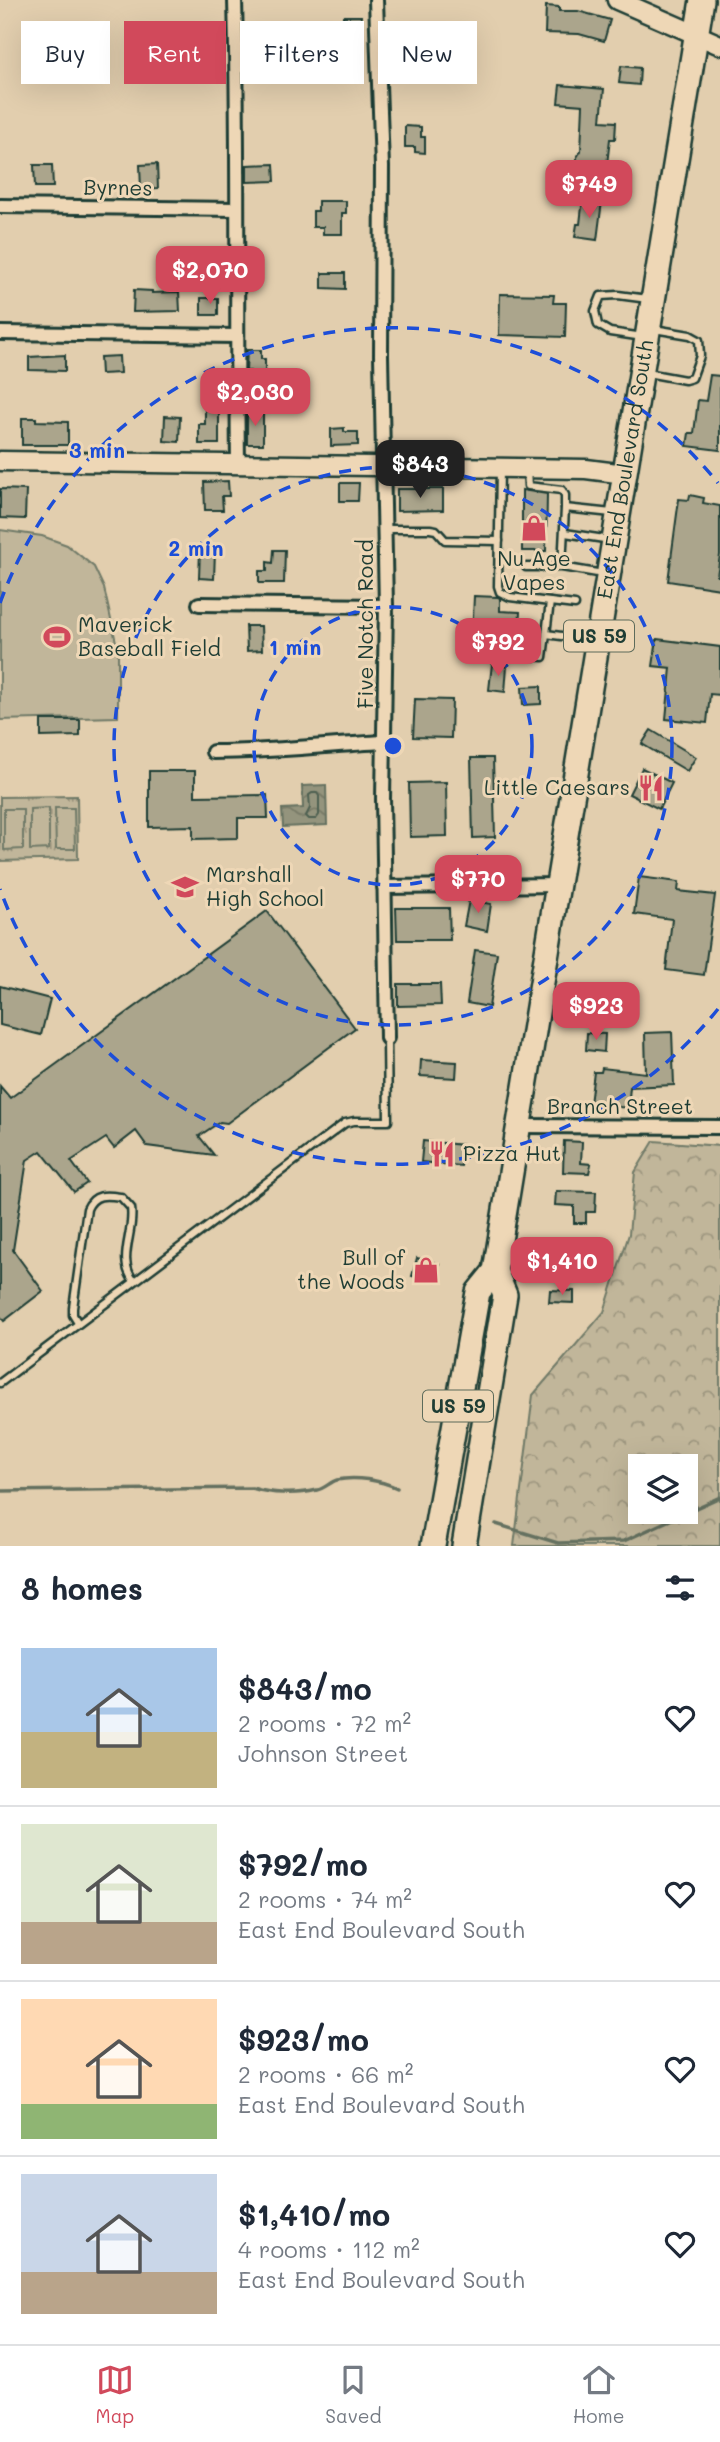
<!DOCTYPE html>
<meta charset="utf-8">
<style>
body{margin:0;font-family:Mali,sans-serif;background:#f6f6f7;color:#1f2937;height:100vh;display:flex;flex-direction:column;font-size:26px;white-space:nowrap}
*{box-sizing:border-box;margin:0}
p{font-size:23px;color:#747a83}
.icon{flex:none;width:38px;height:38px;fill:none;stroke:currentColor;stroke-width:2;stroke-linecap:round;stroke-linejoin:round}
.map{position:relative;height:1546px;overflow:hidden}
.sheet{display:flex;flex-direction:column;background:#fff;flex:1}
.sheet>*{flex:none}
.top-card{position:absolute;left:21px;top:21px;width:679px;height:63px;display:flex;gap:14px}
.tools{position:absolute;left:628px;top:1454px;display:grid;gap:14px}
.tools a{display:grid;place-items:center;width:70px;height:70px;border-radius:0px;background:#fff;box-shadow:0 7px 28px #0002;font-size:35px}
.price{position:absolute;translate:-50% -60px;padding:0 16px;border-radius:14px;background:#d1495b;color:#fff;font-size:23px;line-height:46px;filter:drop-shadow(0 2px 4px #0008)}
.price::after{content:'';position:absolute;left:50%;top:42px;width:21px;height:16px;margin-left:-10px;background:inherit;clip-path:polygon(0 0,100% 0,50% 100%)}
.price.selected{background:#222;color:#fff}
ul{padding:0;list-style:none}
li{display:flex;align-items:center;gap:21px;height:175px;padding:0 21px}
li+li{border-top:2px solid #e0e1e3}
li span{display:grid;place-items:center;flex:none;width:196px;height:140px;border-radius:0px;color:#555}
li>.icon{margin-inline-start:auto}
span .icon{width:84px;height:84px;fill:#fffc;stroke-width:1}
li b{font-size:30px}
h2{display:flex;justify-content:space-between;align-items:center;height:84px;padding:0 21px;font-size:30px}
.chip{padding:0 24px;border-radius:0px;background:#fff;box-shadow:0 7px 28px #0002;font-size:24px;line-height:63px}
.chip.selected{background:#d1495b;color:#fff}
.dock{display:flex;justify-content:space-around;align-items:center;height:98px;border-top:2px solid #e0e1e3;background:#fff;font-size:19px;color:#747a83}
.dock a{display:grid;justify-items:center;gap:4px}
.dock .selected{color:#d1495b}
.map>svg:first-child{display:block}
.forest{fill:url(#forest-crowns);stroke:#707a67;stroke-width:2;fill-rule:evenodd}
.park{fill:url(#park-tufts);stroke:#707a67;stroke-width:2}
.pitch{fill:#c1b69a;stroke:#707a67;stroke-width:2}
.water{fill:url(#water-waves);stroke:#657160;stroke-width:2}
.lines{fill:none;stroke-linecap:round;stroke-linejoin:round}
.shore{stroke:#4e6051;stroke-width:2}
.stream{stroke:#657160;stroke-width:3.5}
.building{fill:#aba58c;stroke:#1f3d34;stroke-width:2}
.lane-casing{stroke:#1f3d34;stroke-width:11}
.street-casing{stroke:#1f3d34;stroke-width:18}
.secondary-casing{stroke:#1f3d34;stroke-width:23}
.highway-casing{stroke:#1f3d34;stroke-width:28}
.lane{stroke:#eed7b6;stroke-width:6}
.street{stroke:#eed7b6;stroke-width:12}
.secondary{stroke:#eed7b6;stroke-width:18}
.highway{stroke:#eed7b6;stroke-width:23}
.ring{fill:none;stroke:#1d4ed8;stroke-width:3.5;stroke-dasharray:12 9}
.labels{text-anchor:middle;stroke-width:6;stroke-linejoin:round;paint-order:stroke}
.shield{fill:#eed7b6;stroke:#5d6b5b;stroke-width:2}
.shield-label{font-size:19px;font-weight:bold;fill:#1f3d34}
.street-label{font-size:21px;fill:#1f3d34;stroke:#eed7b6}
.poi-label{font-size:21px;fill:#1f3d34;stroke:#eed7b6;text-anchor:start}
.centre{fill:#1d4ed8;stroke:#eed7b6;stroke-width:3.5}
.ring-label{font-size:21px;text-anchor:middle;font-weight:bold;fill:#1d4ed8;stroke:#eed7b6;stroke-width:6;stroke-linejoin:round;paint-order:stroke}
</style>
<div class="map">
<svg width="720" height="1546" viewBox="0 0 720 1546">
<defs>
<pattern id="forest-crowns" width="20" height="18" patternUnits="userSpaceOnUse" patternTransform="scale(1.75)"><rect width="20" height="18" fill="#c1b69a"/><path d="M2 6a3 3 0 1 1 6 0M12 15a3 3 0 1 1 6 0" fill="none" stroke="#9c957e"/></pattern>
<pattern id="park-tufts" width="24" height="20" patternUnits="userSpaceOnUse" patternTransform="scale(1.75)"><rect width="24" height="20" fill="#c1b69a"/><path d="M3 7l-1-3M5 7V3M7 7l1-3M15 17l-1-3M17 17v-4M19 17l1-3" fill="none" stroke="#9c957e"/></pattern>
<pattern id="water-waves" width="16" height="10" patternUnits="userSpaceOnUse" patternTransform="scale(1.75)"><rect width="16" height="10" fill="#94947d"/><path d="M0 5q4-4 8 0t8 0" fill="none" stroke="#787a67"/></pattern>
</defs>
<rect width="100%" height="100%" fill="#e2ceae"/>
<filter id="ink" filterUnits="userSpaceOnUse"><feTurbulence type="fractalNoise" baseFrequency=".0143" numOctaves="2"/><feDisplacementMap in="SourceGraphic" scale="14" xChannelSelector="R" yChannelSelector="G"/><feConvolveMatrix kernelMatrix="1 2 1 2 8 2 1 2 1" color-interpolation-filters="sRGB"/></filter>
<g filter="url(#ink)">
<path class="forest" d="M654,1141L720,1146V1546H514L533,1395L604,1312L629,1234L635,1172ZM640,1466H686V1512H640Z"/>
<path class="park" d="M77,796L78,859L0,861V797Z"/>
<g class="pitch">
<path d="M0,530L42,536L67,545L94,567L104,588L118,651V717L0,720Z"/>
<path d="M49,808V849L30,850V809Z"/>
<path d="M55,808H74L75,849H56Z"/>
<path d="M4,809H23V849L4,850Z"/>
</g>
<path class="water" d="M326,785L327,825L283,827L282,809L303,808L302,786Z"/>
<g class="lines">
<path class="shore" d="M312,793H317L319,796V815L316,819H309L306,816L310,808L309,795Z"/>
<g class="stream">
<path d="M0,1491L252,1488C271,1494 296,1495 317,1490C324,1489 330,1482 337,1480C355,1476 380,1480 397,1488"/>
<path d="M496,1524L558,1543L624,1541L720,1497"/>
</g>
</g>
<g class="building">
<path d="M546,6L559,7V11H578L610,20L604,41L579,34L545,33Z"/>
<path d="M343,16H361L360,33L337,32V23H343Z"/>
<path d="M298,25H308V36H318V49L299,50Z"/>
<path d="M621,66L640,68L639,85L619,83Z"/>
<path d="M560,85L604,89L601,121L616,122L615,139H610L605,181L581,179L582,171H576L577,157L581,151L583,105L558,103Z"/>
<path d="M405,126L421,127V137H425V153L415,152V147H405Z"/>
<path d="M157,164L158,188L141,189L140,165Z"/>
<path d="M274,164L275,181L247,182V165Z"/>
<path d="M34,165H52L53,187H35Z"/>
<path d="M583,198L602,201L597,240L575,237L577,224H580Z"/>
<path d="M318,201H346V213H342V234H323V227H313V211H318Z"/>
<path d="M322,273H345V289L322,288Z"/>
<path d="M134,290L152,291V293L179,292L180,311L133,312Z"/>
<path d="M500,294L554,295L553,303H566L565,337L499,335Z"/>
<rect x="201" y="298" width="17" height="17"/>
<path d="M247,350H261V359H265V376H272V393L250,392V371H246Z"/>
<path d="M65,355V371L29,370V357Z"/>
<path d="M119,356L120,373L101,374L100,357Z"/>
<path d="M710,375L720,376V450L687,446L689,433H694L698,400L706,401Z"/>
<path d="M205,410H219V444H199V424H205Z"/>
<rect x="247" y="413" width="16" height="31"/>
<path d="M165,416L180,417L179,442L164,441Z"/>
<path d="M22,418H36V421L68,422V445H22Z"/>
<path d="M344,428V432H358V445L331,446V429Z"/>
<path d="M228,481L229,496H222L223,510H205L204,482Z"/>
<path d="M340,483H359L358,501H340Z"/>
<path d="M0,489L26,490L25,519L0,518Z"/>
<path d="M397,489H443V510L397,511Z"/>
<path d="M522,490L547,494L546,551H522Z"/>
<path d="M690,495L704,498L703,503L720,506V555L717,576H720V589L668,581L679,499L689,500Z"/>
<path d="M200,550L215,551L214,579L199,578Z"/>
<path d="M274,550H285L284,583H259V571H267V562L273,563Z"/>
<path d="M474,596L498,597L500,598V611L520,612L519,629H511L510,639L472,638Z"/>
<path d="M246,626H261L262,650L247,651Z"/>
<path d="M657,639L720,647V695L710,694L707,723L666,719L671,668L653,666Z"/>
<path d="M492,664L507,666L505,692L489,690Z"/>
<path d="M541,686V704L523,705L522,687Z"/>
<path d="M415,699L452,700L451,738L413,737Z"/>
<path d="M41,720H80V736L41,737Z"/>
<path d="M651,730L696,757L687,771L642,744Z"/>
<path d="M471,758H493L495,837L473,838Z"/>
<path d="M642,768L672,783L659,809L629,794Z"/>
<path d="M149,771H195V796L267,795L268,818H238V838L193,839V826L149,827Z"/>
<path d="M446,782L447,836L410,837L409,783Z"/>
<path d="M639,877L679,882L678,891L715,895L704,975L666,970L672,919L634,914Z"/>
<path d="M469,900L491,904L487,931L464,926Z"/>
<path d="M396,908H449L450,940H397Z"/>
<path d="M267,911L355,1028L227,1123L220,1122L199,1136L214,1155L147,1146L136,1131L114,1148L106,1138L71,1161L87,1183L74,1192L41,1151L27,1160L13,1250L43,1291L4,1321L0,1316V1086L10,1098Z"/>
<path d="M475,950L497,953L489,1007L467,1003Z"/>
<path d="M398,984H440L441,1005L398,1006Z"/>
<path d="M0,986L50,999L41,1035L0,1025Z"/>
<path d="M672,1032L674,1085L630,1087L628,1108L590,1104L594,1072H601L602,1068L646,1073L645,1033Z"/>
<path d="M587,1033L605,1034L604,1052L586,1050Z"/>
<path d="M421,1060L457,1062L456,1078L420,1076Z"/>
<path d="M423,1141L463,1145L461,1166L421,1162Z"/>
<path d="M564,1141L582,1142L581,1163L591,1164L589,1173L563,1172Z"/>
<path d="M556,1191L596,1192L595,1212H586V1223H574V1206L555,1205Z"/>
<path d="M417,1258L439,1264L435,1281L412,1276Z"/>
<path d="M550,1290L574,1291V1303L549,1302Z"/>
</g>
<g class="lines">
<g class="lane-casing">
<g id="lane">
<path d="M643,337L610,332L598,325L595,311L601,296L618,295L648,299"/>
<path d="M647,373L685,380L692,378L700,356L699,340L690,335L654,329"/>
<path d="M500,469L498,586L500,592L510,597L550,602L546,634"/>
<path d="M527,471L528,486L562,490L565,495V508"/>
<path d="M385,529H430L436,530L445,540L499,541"/>
<path d="M565,533L611,540"/>
<path d="M526,567H562L603,574"/>
<path d="M562,567L565,508L612,513"/>
<path d="M550,602L575,605"/>
<path d="M498,653L543,657L546,634L592,640"/>
<path d="M78,1323L73,1315V1308L87,1209C94,1193 106,1195 121,1197L131,1208C135,1233 116,1259 134,1281"/>
<path d="M0,1383L345,1123L354,1121H388L387,1039"/>
</g>
</g>
<g class="street-casing">
<g id="street">
<path d="M235,0C239,155 236,309 238,464"/>
<path d="M376,0L382,167L381,355L386,606L383,799L387,1038"/>
<path d="M0,206L236,209"/>
<path d="M0,333L236,336"/>
<path d="M199,604L386,606"/>
<path d="M213,752C270,752 327,745 384,742"/>
<path d="M384,887L559,885"/>
<path d="M519,1126L720,1127"/>
</g>
</g>
<g class="secondary-casing">
<g id="secondary">
<path d="M617,0L720,45"/>
<path d="M0,461L586,469L625,474"/>
</g>
</g>
<g class="highway-casing">
<g id="highway">
<path id="s1" d="M433,1546L478,1292L495,1271L702,0"/>
<path d="M464,1546L505,1295L495,1271"/>
</g>
</g>
<use href="#lane" class="lane"/>
<use href="#street" class="street"/>
<use href="#secondary" class="secondary"/>
<use href="#highway" class="highway"/>
</g>
</g>
<g class="ring">
<circle cx="393" cy="746" r="139"/>
<circle cx="393" cy="746" r="279"/>
<path d="M718 1009A418 418 0 0 1 0 889M0 603A418 418 0 0 1 718 483"/>
</g>
<defs>
<g id="shop-bare" transform="scale(2.1)"><path d="M-5-2.5h2.3a2.7 3.5 0 0 1 5.4 0H5L5.5 6h-11ZM-1.5-2.5h3a1.5 2.3 0 0 0-3 0Z" fill="#d1495b" stroke="#eed7b6" stroke-width="2.5" paint-order="stroke"/></g>
<g id="stadium-bare" transform="scale(2.1)"><path d="M0-5a6.5 5 0 1 0 0 10a6.5 5 0 1 0 0-10ZM-3.5-1.8h7v3.6h-7Z" fill="#d1495b" stroke="#eed7b6" stroke-width="2.5" paint-order="stroke"/></g>
<g id="restaurant-bare" transform="scale(2.1)"><path d="M-5-6h1v4h1v-4h1v4h1v-4h1v5L-1.5 .5V6h-2V.5L-5-1ZM5-6V6H3V1.5H1.5Q1.5-4 5-6Z" fill="#d1495b" stroke="#eed7b6" stroke-width="2.5" paint-order="stroke"/></g>
<g id="school-bare" transform="scale(2.1)"><path d="M0-5L7-2L0 1L-7-2ZM-4 1L0 2.5L4 1V4Q0 6-4 4Z" fill="#d1495b" stroke="#eed7b6" stroke-width="2.5" paint-order="stroke"/></g>
</defs>
<g fill-rule="evenodd">
<use href="#shop-bare" x="534" y="528"/>
<use href="#stadium-bare" x="57" y="637"/>
<use href="#restaurant-bare" x="651" y="788"/>
<use href="#school-bare" x="185" y="887"/>
<use href="#restaurant-bare" x="442" y="1154"/>
<use href="#shop-bare" x="426" y="1270"/>
</g>
<g class="labels">
<g class="shield">
<rect x="564" y="620.5" width="70" height="31" rx="5"/>
<rect x="423" y="1390.5" width="70" height="31" rx="5"/>
</g>
<g class="shield-label">
<text x="599" y="643">US 59</text>
<text x="458" y="1413">US 59</text>
</g>
<g class="street-label">
<text transform="translate(118 188) rotate(1)" y="7">Byrnes</text>
<text dy="7" stroke="none"><textPath href="#s1" startOffset="1097">East End Boulevard South</textPath></text>
<text transform="translate(366 624) rotate(-90)" y="7">Five Notch Road</text>
<text x="620" y="1114">Branch Street</text>
</g>
<g class="poi-label">
<text x="534" y="566" text-anchor="middle">Nu Age<tspan x="534" dy="24">Vapes</tspan></text>
<text x="78" y="632">Maverick<tspan x="78" dy="24">Baseball Field</tspan></text>
<text x="630" y="795" text-anchor="end">Little Caesars</text>
<text x="206" y="882">Marshall<tspan x="206" dy="24">High School</tspan></text>
<text x="463" y="1161">Pizza Hut</text>
<text x="405" y="1265" text-anchor="end">Bull of<tspan x="405" dy="24">the Woods</tspan></text>
</g>
</g>
<circle cx="393" cy="746" r="10" class="centre"/>
<g class="ring-label">
<text x="97" y="458">3 min</text>
<text x="196" y="556">2 min</text>
<text x="295" y="655">1 min</text>
</g>
</svg>
<div class="tools">
<a><svg class="icon" aria-label="layers" viewBox="0 0 24 24"><path d="M12 4l9 5-9 5-9-5zM3 14l9 5 9-5"/></svg></a>
</div>
<b class="price" style="left:589px;top:220px">$749</b>
<b class="price" style="left:210px;top:306px">$2,070</b>
<b class="price" style="left:255px;top:428px">$2,030</b>
<b class="price selected" style="left:420px;top:500px">$843</b>
<b class="price" style="left:498px;top:678px">$792</b>
<b class="price" style="left:478px;top:915px">$770</b>
<b class="price" style="left:596px;top:1042px">$923</b>
<b class="price" style="left:562px;top:1297px">$1,410</b>
<div class="top-card">
<a class="chip">Buy</a>
<a class="chip selected">Rent</a>
<a class="chip">Filters</a>
<a class="chip">New</a>
</div>
</div>
<section class="sheet">
<h2>8 homes<svg class="icon" aria-label="filters" viewBox="0 0 24 24"><path d="M4 7h16M4 17h16"/><circle cx="9" cy="7" r="2"/><circle cx="15" cy="17" r="2"/></svg></h2>
<ul>
<li><span style="background:linear-gradient(#a9c7e8 60%,#c2b280 0)"><svg class="icon" aria-label="home" viewBox="0 0 24 24"><path d="M3 11l9-7 9 7M6 9v11h12V9"/></svg></span><div><b>$843/mo</b><p>2 rooms · 72 m²</p><p>Johnson Street</p></div><svg class="icon" aria-label="heart" viewBox="0 0 24 24"><path d="M12 20l-8-8c-3-5 5-10 8-4 3-6 11-1 8 4z"/></svg></li>
<li><span style="background:linear-gradient(#dfe7d0 70%,#b9a48a 0)"><svg class="icon" aria-label="home" viewBox="0 0 24 24"><path d="M3 11l9-7 9 7M6 9v11h12V9"/></svg></span><div><b>$792/mo</b><p>2 rooms · 74 m²</p><p>East End Boulevard South</p></div><svg class="icon" aria-label="heart" viewBox="0 0 24 24"><path d="M12 20l-8-8c-3-5 5-10 8-4 3-6 11-1 8 4z"/></svg></li>
<li><span style="background:linear-gradient(#ffd9b3 75%,#8fb573 0)"><svg class="icon" aria-label="home" viewBox="0 0 24 24"><path d="M3 11l9-7 9 7M6 9v11h12V9"/></svg></span><div><b>$923/mo</b><p>2 rooms · 66 m²</p><p>East End Boulevard South</p></div><svg class="icon" aria-label="heart" viewBox="0 0 24 24"><path d="M12 20l-8-8c-3-5 5-10 8-4 3-6 11-1 8 4z"/></svg></li>
<li><span style="background:linear-gradient(#c9d6e8 70%,#b9a48a 0)"><svg class="icon" aria-label="home" viewBox="0 0 24 24"><path d="M3 11l9-7 9 7M6 9v11h12V9"/></svg></span><div><b>$1,410/mo</b><p>4 rooms · 112 m²</p><p>East End Boulevard South</p></div><svg class="icon" aria-label="heart" viewBox="0 0 24 24"><path d="M12 20l-8-8c-3-5 5-10 8-4 3-6 11-1 8 4z"/></svg></li>
</ul>
</section>
<nav class="dock">
<a class="selected"><svg class="icon" aria-label="map" viewBox="0 0 24 24"><path d="M3 6l6-2 6 2 6-2v14l-6 2-6-2-6 2zM9 4v14M15 6v14"/></svg>Map</a>
<a><svg class="icon" aria-label="saved" viewBox="0 0 24 24"><path d="M7 4h10v16l-5-4-5 4z"/></svg>Saved</a>
<a><svg class="icon" aria-label="home" viewBox="0 0 24 24"><path d="M3 11l9-7 9 7M6 9v11h12V9"/></svg>Home</a>
</nav>
